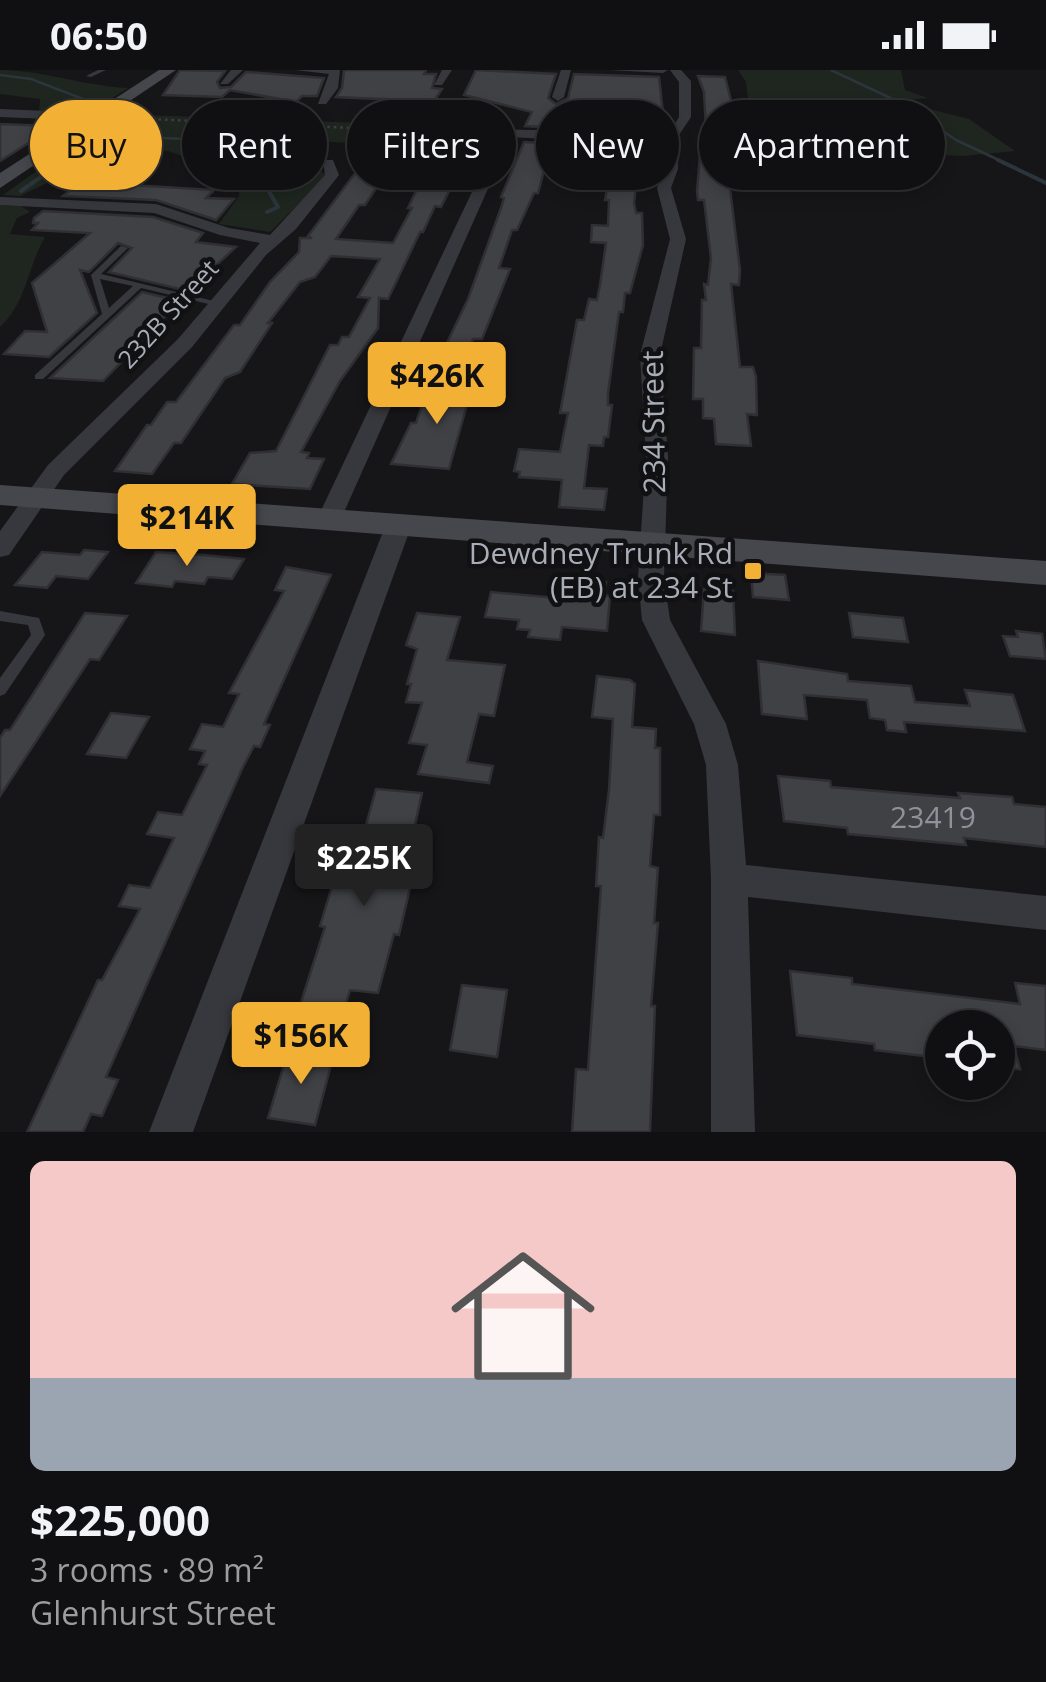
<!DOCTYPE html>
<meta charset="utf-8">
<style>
body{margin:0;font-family:"Open Sans",sans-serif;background:#1e1e20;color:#f1f3f6;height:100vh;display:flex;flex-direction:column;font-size:38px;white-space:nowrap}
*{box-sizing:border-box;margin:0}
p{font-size:32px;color:#9c9d9f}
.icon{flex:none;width:55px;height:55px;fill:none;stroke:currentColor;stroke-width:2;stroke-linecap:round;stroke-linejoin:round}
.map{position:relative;height:1062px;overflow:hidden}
.side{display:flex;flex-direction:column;background:#101012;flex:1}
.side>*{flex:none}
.banner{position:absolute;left:30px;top:30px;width:988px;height:90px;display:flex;gap:20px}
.buttons{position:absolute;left:925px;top:940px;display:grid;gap:20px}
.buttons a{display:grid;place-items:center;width:90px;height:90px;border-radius:50%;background:#101012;box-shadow:0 5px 15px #0003,0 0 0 2px #303032;font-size:50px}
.price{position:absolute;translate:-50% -85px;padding:0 22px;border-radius:10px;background:#f2b134;color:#111;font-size:32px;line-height:65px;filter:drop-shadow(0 2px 5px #0008)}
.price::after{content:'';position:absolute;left:50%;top:60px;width:30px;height:22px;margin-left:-15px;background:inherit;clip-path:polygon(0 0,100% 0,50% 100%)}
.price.active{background:#222;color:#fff}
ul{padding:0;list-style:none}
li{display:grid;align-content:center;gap:20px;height:530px;padding:0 30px}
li+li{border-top:2px solid #303032}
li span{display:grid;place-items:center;height:310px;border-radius:15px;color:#555}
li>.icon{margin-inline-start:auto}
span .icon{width:180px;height:180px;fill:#fffc;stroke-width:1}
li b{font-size:42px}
.tag{padding:0 35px;border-radius:45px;background:#101012;box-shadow:0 5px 15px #0003,0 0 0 2px #303032;font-size:35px;line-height:90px}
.tag.active{background:#f2b134;color:#111}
.status{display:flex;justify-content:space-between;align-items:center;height:70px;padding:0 50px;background:#101012;direction:ltr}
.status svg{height:28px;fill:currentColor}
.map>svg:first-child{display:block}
.green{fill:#1e261f}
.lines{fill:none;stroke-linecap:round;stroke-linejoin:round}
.stream-far1{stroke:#2c353c;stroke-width:2.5}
.stream{stroke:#2c353c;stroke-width:4}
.building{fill:#404145;stroke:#303034;stroke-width:2.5}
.path{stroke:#3d3f44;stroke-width:2.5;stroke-dasharray:2.5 4;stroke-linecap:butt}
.service{fill:#37383d;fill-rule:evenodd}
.minor{fill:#37383d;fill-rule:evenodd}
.secondary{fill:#45474d;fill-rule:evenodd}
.poi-dot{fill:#f2b134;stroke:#111113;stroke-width:4}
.labels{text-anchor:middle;stroke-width:9;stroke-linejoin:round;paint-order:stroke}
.far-street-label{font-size:25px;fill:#a8adb8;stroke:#111113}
.street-label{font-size:30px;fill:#a8adb8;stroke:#111113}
.poi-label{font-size:30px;fill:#a8adb8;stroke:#111113;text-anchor:end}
.near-number-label{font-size:30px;fill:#8e929b}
</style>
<div class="status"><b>06:50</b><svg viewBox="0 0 49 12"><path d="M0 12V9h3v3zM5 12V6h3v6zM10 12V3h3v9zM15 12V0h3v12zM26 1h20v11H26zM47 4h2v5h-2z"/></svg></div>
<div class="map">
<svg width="1046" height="1062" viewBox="0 0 1046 1062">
<rect width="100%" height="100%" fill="#161618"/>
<g class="green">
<path d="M0,0C43,0 83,16 128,18C96,39 79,49 39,40L40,29L0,24Z"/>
<path d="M738,0H901L905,20L928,28L910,30V34L969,49L1015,81L963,86L772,77L750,47L746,12Z"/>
<path d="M116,44L417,55L402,75L308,71L305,79L320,90L311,91L310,97L328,105L270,162L219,154L239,126L240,106C206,101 202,93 174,83C131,67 61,107 20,126L3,125Z"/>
<path d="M0,135L21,136L30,142L17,148L10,164L45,167C27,198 27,232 0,257Z"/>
</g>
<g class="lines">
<g class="stream-far1">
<path d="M831,0L901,33L956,70L1003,92"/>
<path d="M0,5L31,9L83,29L69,34L72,37"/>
<path d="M61,92L100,65L184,69L266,83L275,92"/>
</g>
<g class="stream">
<path d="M998,90L1046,113"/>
<path d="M21,121L65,90"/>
<path d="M267,142L278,137L267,118L278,105V96L272,90"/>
</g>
</g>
<g class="building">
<path d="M180,0L225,1L217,12L220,18L231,17L246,2L324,8L317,26H302L296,32L230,20L222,27L163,25Z"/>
<path d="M344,0H426L424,4H436L432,18L442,19L425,45L391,43L402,30L336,27L342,18Z"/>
<path d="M476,0L556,4L548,28L556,34L568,28L574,4L659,7L663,43L657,42V49H645L647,63L525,56L532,42L464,25Z"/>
<path d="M698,6L725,7L736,50L732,51L738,94H727L740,200L739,215L731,214L740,297H753L756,307L757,345L747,344L751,376L716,374L714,349L703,348V329H693L694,278H701L702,230H706L704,214L708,215L711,188L704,130H698L697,121L702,61H706L704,22Z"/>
<path d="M0,54L53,56L54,57L0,91Z"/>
<path d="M450,69L475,70L441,137L435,136L423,162H420L388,229L379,228L378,258L340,311L301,382L309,383L307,388L324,389L310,419L232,414L250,383L276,381L330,275H338L342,267H349L370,228L358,227L380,189L331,186L315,207L300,212L268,253H272L240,302L225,308L181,373H174L152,404L115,401L147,355H151L167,332H176L234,255H240L270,212L299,182L300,168H312L308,166L374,78L400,82L365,135H359L336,169L393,173L412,138H408L417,119L438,90L442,91Z"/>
<path d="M524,72L646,79V92L639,91L634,133L636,143H642L643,175L630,223H625L623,242H619L608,323V335H612L608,367H604L603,376L589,375L584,418L607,419L604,440L559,437L562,410L519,407L520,402L514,401L519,379L560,382L568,343H560L577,250H584L589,229L597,230L600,215L606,173L591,172L592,155L608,156L609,130H605L612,93L607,89L608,84L600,83V79L550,78L538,123H534L517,160H512L499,198L510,199L482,269H473L461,300L435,298L468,229L501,138L504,128L501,127Z"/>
<path d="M81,112L214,120L206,128L234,129L216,150L156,130L63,126Z"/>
<path d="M43,141L153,147L203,163L196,172L236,177L188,221L109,202L132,178L118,173L89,202L80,200L97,243L49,287L4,284L25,261L47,262L32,213L90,163L32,160L38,153H33L34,148Z"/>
<path d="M142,222L180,231L103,311L50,308Z"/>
<path d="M449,304L475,306L449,399L391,394L411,353H416L423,332L437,333Z"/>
<path d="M84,480L108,482L88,509L56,506L47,518L15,515L42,482L80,485Z"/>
<path d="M156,482L204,485L244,489L232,509L208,507L204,514L175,511L172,517L136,513Z"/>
<path d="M286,497L331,505L264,654L270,655L260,677L254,676L242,699L106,1007L118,1010L102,1046L91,1044L83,1062H27L98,910H102L140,839L119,836L129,815L150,818L174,768L147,764L158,742L182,745L207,695L199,694L205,681L190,679L202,654L223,657L239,624L229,623L284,521L275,520Z"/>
<path d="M751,503L785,505L789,530L753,527Z"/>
<path d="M581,509L606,512L605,525L610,526L607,561L562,557L560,570L528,567L530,560L517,559L519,550L485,547L491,522L578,530Z"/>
<path d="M704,519L733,521L735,565L701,561Z"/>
<path d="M85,543L127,546L99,590L90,589L0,726V668L5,660H10Z"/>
<path d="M417,543L460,547L447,590L505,595L494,646L479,644L467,692L493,696L489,713L418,704L427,675L409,673L422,633L406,632L411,614H407L417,579L406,575Z"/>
<path d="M849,543L903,548L908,572L853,567Z"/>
<path d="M1016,561L1042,564L1046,589L1010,586L1003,566L1018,567Z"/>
<path d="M758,591L847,604L848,611L911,616L915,632L970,636L965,620L1013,625L1025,661L904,652L906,662L887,660L885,650L870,648L867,630L804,625L807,649L762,644Z"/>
<path d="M597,606L630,610L635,614L632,657L656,659L655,678H660V745H654L650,796L658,798L654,853H658L651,936H655L650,1062H572L576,999L588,1000L601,816H596L599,767L603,768L609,720L613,649L592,647Z"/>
<path d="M111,643L149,647L126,688L87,684Z"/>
<path d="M778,706L830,711L831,717L960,728L958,723L1012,727L1014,734L1046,737V777L964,768L966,775L903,769L848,764L847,758L784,751Z"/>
<path d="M376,719L422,723L401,817L410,818L399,865L394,864L378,923L350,920L342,948L298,942L325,857L320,856L337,800L353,802Z"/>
<path d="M790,901L852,908V914L1020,934L1015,913L1046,916V980L1014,976L1020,999L998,997V958H934L941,988L875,980L874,974L797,965Z"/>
<path d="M462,915L507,920L497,987L450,980Z"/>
<path d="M289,978L334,984L315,1055L268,1048Z"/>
</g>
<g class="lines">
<path class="path" d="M126,48L377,59"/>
<g class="service">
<path d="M98,0H106L91,7L86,6Z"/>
<path d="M121,176L128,178L101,204L222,233L217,236L141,218L43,309H35V305L102,244L91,205ZM100,209L133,216L109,238Z"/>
<path d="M0,541L39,548L45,565L5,624L0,626V608L31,565L28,555L0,551Z"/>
</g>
<g class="minor">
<path d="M231,0H243L228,14H220Z"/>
<path d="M295,0H340L338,18L326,34H318L329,4Z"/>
<path d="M442,0H452L442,15H434Z"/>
<path d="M561,0H571L564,27L558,31L552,27Z"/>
<path d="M609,0H668L663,3Z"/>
<path d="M670,0H681L691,11V47L679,65L678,99L671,118L686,169L660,285L668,386L664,508L670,550L726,654L738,695L746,795L1046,826V860L748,827L755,1062H711V809L706,695L694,654L642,550L638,508L646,386L640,285L670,169L657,118L664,99L666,76L511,67L341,449L329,457L317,449L498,67L391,64L385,60L386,57L583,61L666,69L679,47V12Z"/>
<path d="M0,39L97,43L103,47L97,51L0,47Z"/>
<path d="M323,90H333L339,105L296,159L266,185L192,277L64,405L9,485L0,487V461L48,395L178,269L260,173L220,165L154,143L0,135V127L156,134L229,158L270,165L325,105Z"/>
<path d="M399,446L412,454L193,1062H149L386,454Z"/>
</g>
<g class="secondary">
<path d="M159,0H176L0,118V103Z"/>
<path d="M0,415L1046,491V515L0,435Z"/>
</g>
</g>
<rect class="poi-dot" x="743" y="491" width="20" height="20" rx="5"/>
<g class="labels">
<g class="far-street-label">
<text transform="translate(168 244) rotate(-48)" y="9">232B Street</text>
</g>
<g class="street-label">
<text transform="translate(654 352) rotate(-91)" y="10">234 Street</text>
</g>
<g class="poi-label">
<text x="733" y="494">Dewdney Trunk Rd<tspan x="733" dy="34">(EB) at 234 St</tspan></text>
</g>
<g class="near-number-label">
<text x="933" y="758">23419</text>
</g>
</g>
</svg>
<div class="buttons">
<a><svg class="icon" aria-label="locate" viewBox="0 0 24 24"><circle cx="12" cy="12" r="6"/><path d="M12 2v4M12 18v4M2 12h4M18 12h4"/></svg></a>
</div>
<b class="price" style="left:437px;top:357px">$426K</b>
<b class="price" style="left:187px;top:499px">$214K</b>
<b class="price active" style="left:364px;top:839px">$225K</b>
<b class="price" style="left:301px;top:1017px">$156K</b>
<div class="banner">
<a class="tag active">Buy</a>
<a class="tag">Rent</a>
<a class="tag">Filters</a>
<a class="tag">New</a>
<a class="tag">Apartment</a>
</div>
</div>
<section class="side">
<ul>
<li><span style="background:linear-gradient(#f6c9c9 70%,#9aa5b1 0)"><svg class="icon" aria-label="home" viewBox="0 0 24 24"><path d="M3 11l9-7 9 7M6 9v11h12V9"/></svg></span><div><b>$225,000</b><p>3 rooms · 89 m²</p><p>Glenhurst Street</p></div></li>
</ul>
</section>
